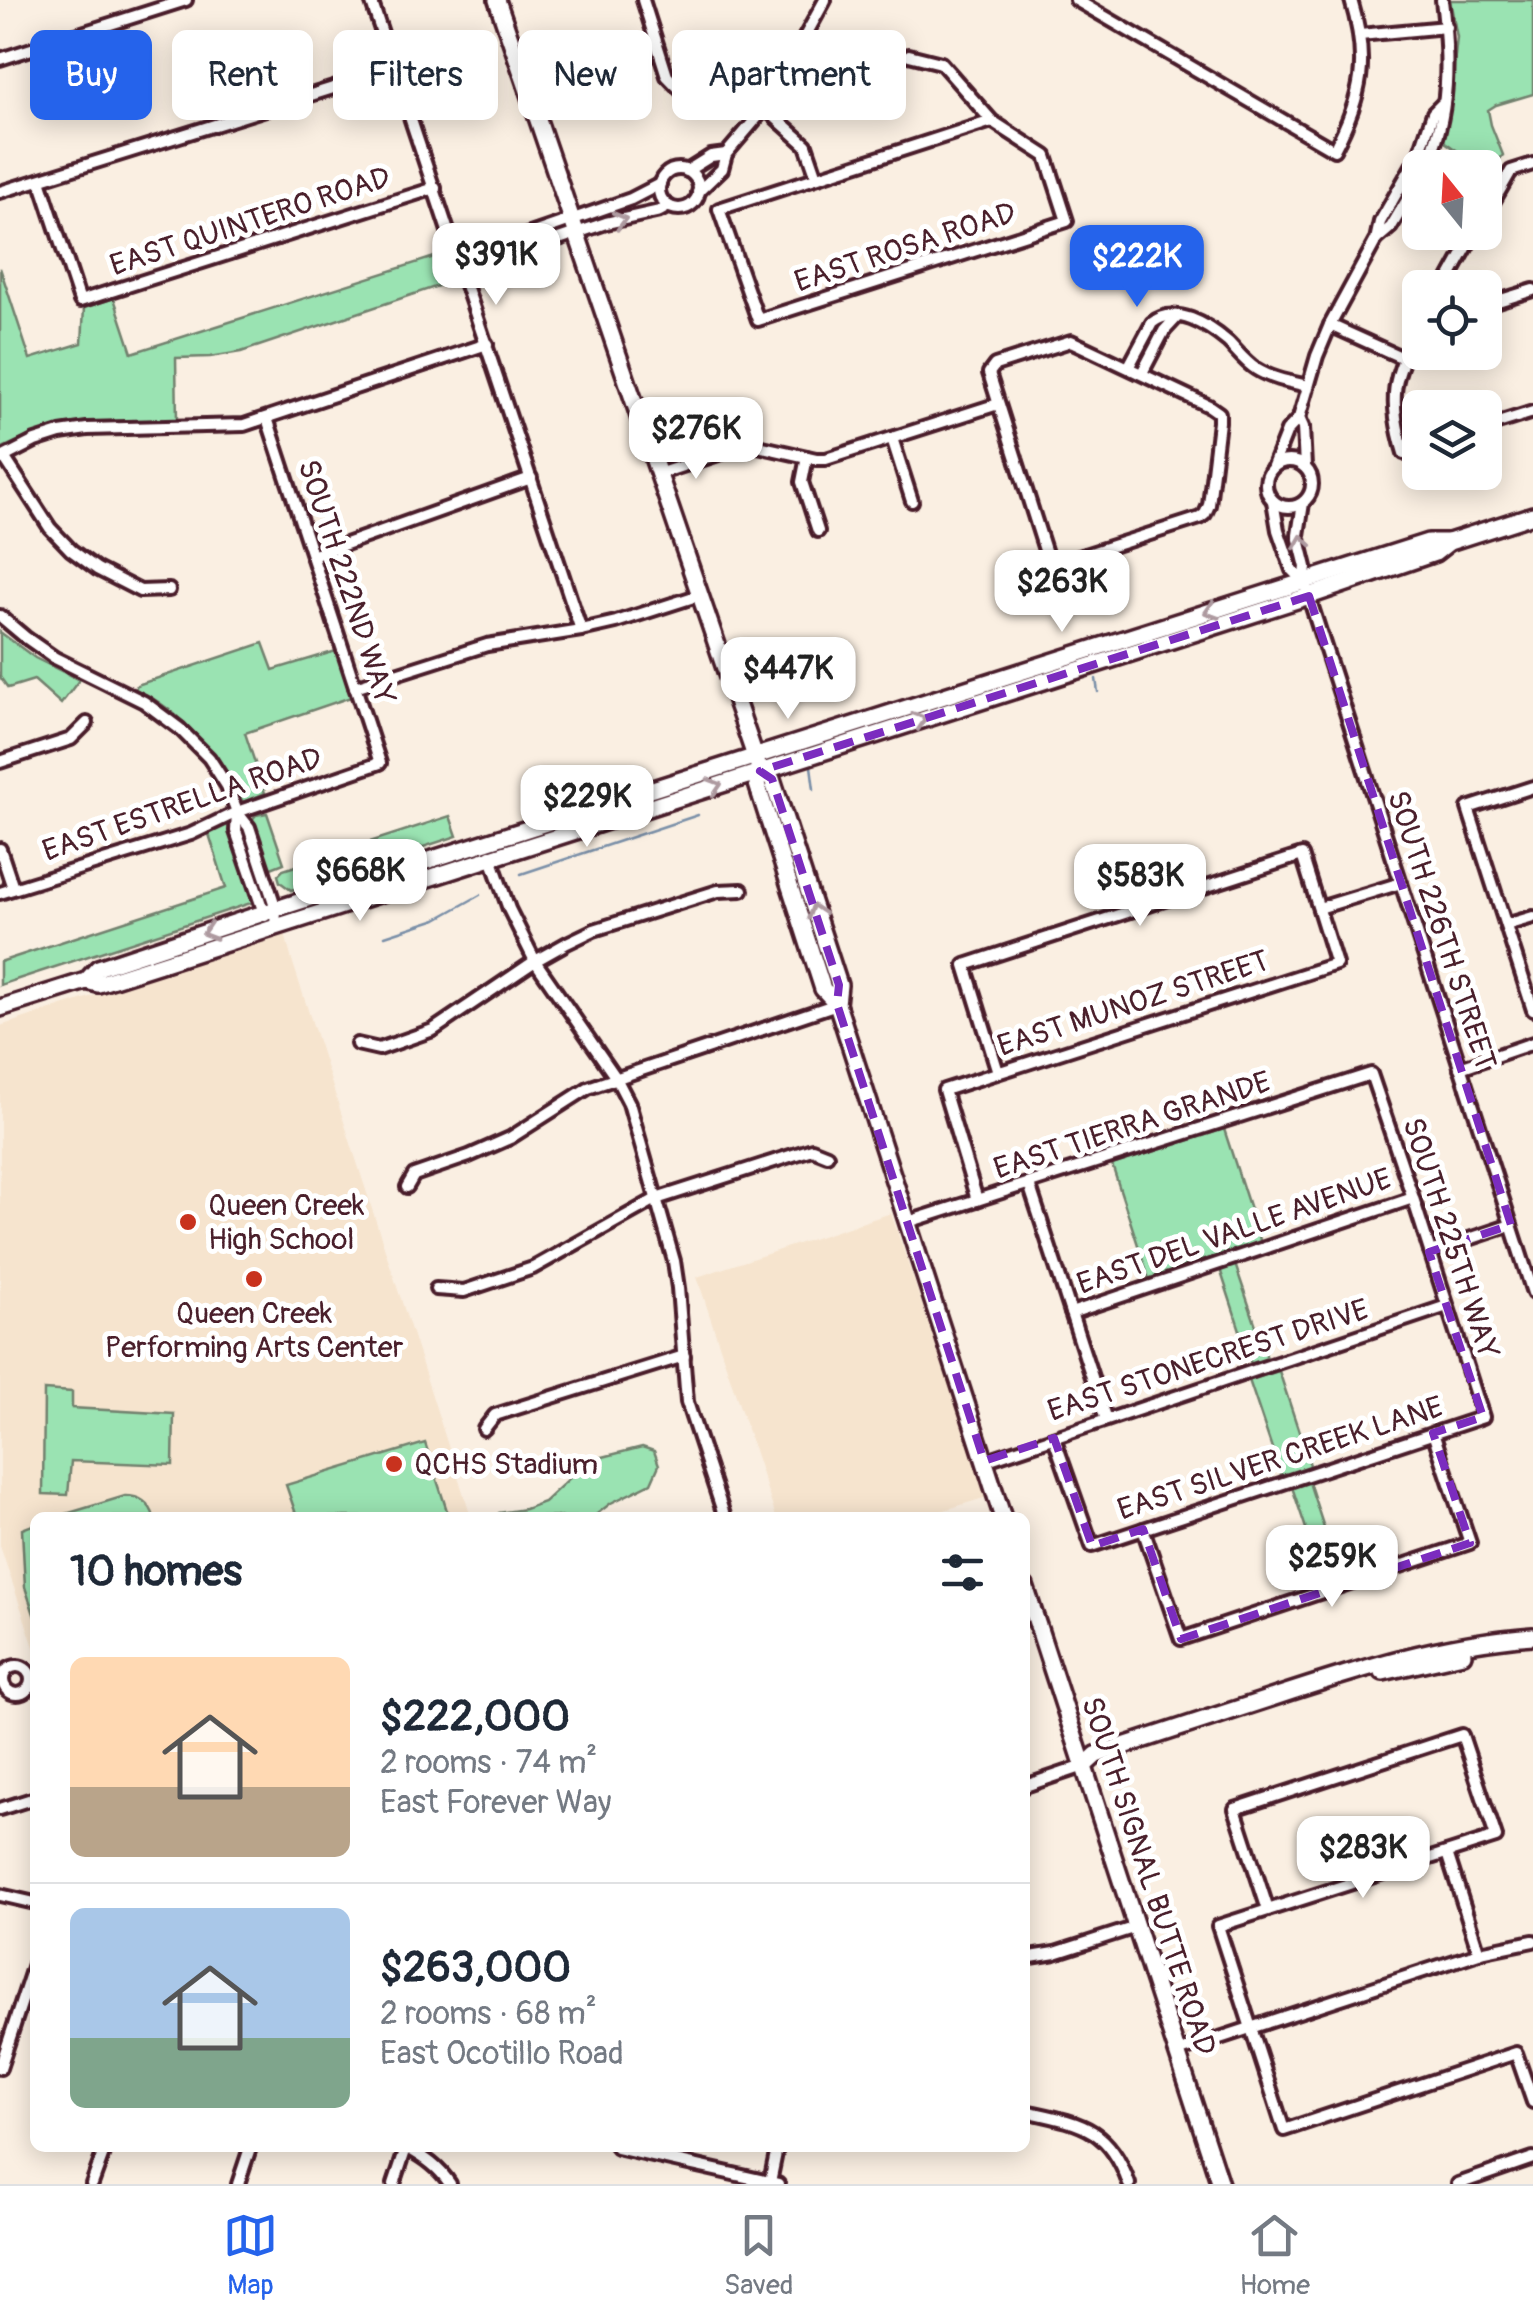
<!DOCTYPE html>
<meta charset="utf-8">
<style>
body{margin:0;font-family:Pangolin,sans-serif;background:#f6f6f7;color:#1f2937;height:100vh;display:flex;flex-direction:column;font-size:38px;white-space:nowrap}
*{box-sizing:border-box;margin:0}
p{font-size:32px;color:#747a83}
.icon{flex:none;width:55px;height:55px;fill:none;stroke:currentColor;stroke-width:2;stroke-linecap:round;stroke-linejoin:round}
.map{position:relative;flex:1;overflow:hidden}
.side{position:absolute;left:30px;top:1512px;width:1000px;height:640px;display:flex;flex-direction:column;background:#fff;border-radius:15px;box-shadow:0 5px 25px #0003}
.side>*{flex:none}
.banner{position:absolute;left:30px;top:30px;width:1000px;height:90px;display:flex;gap:20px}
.needle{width:65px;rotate:342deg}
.tools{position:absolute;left:1402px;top:150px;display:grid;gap:20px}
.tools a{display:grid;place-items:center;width:100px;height:100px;border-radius:15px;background:#fff;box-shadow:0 5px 25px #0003;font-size:50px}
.price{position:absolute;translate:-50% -85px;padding:0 22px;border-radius:20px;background:#fff;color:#222;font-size:32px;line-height:65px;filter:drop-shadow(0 2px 5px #0008)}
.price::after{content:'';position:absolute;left:50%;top:60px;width:30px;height:22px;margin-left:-15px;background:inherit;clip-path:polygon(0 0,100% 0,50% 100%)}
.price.current{background:#2563eb;color:#fff}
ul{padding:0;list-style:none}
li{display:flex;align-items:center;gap:30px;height:250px;padding:0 40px}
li+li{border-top:2px solid #e0e1e3}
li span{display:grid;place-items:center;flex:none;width:280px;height:200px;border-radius:15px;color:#555}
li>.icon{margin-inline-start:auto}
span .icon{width:120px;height:120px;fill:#fffc;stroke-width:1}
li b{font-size:42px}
h2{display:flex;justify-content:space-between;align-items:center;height:120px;padding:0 40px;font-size:42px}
.pill{padding:0 35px;border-radius:15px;background:#fff;box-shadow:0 5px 25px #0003;font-size:35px;line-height:90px}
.pill.current{background:#2563eb;color:#fff}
.tabs{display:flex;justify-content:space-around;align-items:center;height:140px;border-top:2px solid #e0e1e3;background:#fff;font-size:28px;color:#747a83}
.tabs a{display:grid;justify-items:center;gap:5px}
.tabs .current{color:#2563eb}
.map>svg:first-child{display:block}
.built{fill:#f6e4ce}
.green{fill:#9ae3b2;stroke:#72816e;stroke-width:2.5}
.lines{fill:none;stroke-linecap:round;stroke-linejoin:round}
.stream{stroke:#7a8fa8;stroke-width:2.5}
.street-casing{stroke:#4a1f2b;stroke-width:18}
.secondary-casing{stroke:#4a1f2b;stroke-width:22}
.street{stroke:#fff;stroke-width:10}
.secondary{stroke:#fff;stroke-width:15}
.oneway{stroke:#ae9aa0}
.marked{fill:none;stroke:#7b2cbf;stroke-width:8;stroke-dasharray:20 12;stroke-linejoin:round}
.poi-dot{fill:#c8321e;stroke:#fff;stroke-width:4}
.labels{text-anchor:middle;stroke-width:10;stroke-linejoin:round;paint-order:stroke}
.street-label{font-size:30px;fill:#4a1f2b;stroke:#fff}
.poi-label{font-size:30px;fill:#4a1f2b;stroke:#fff;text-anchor:start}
</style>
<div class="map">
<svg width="1533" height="2184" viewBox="0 0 1533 2184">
<rect width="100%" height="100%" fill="#faefe2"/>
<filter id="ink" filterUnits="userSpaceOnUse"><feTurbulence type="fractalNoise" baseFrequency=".01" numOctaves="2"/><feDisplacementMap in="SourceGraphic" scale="20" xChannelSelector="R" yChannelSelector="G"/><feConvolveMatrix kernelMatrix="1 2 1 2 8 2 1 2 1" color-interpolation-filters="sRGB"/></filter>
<g filter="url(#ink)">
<g class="built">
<path d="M285,934L291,957L471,1517L35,1518V1650L0,1546V1026Z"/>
<path d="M891,1213L987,1497L922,1517H776L697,1277Z"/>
</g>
<g class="green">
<path d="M1450,0H1533V94L1496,105L1488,110L1491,125L1503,155L1497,163L1487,167L1462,154L1442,140L1450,103L1457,37Z"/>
<path d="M450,252L459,279L241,352L210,357L176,358L177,422C107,422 64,417 0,449V268L30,359L82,343L84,308L114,298L132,353Z"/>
<path d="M0,632L35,658L79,680L61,704L34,680L8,688L0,677Z"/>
<path d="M263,643L273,670L336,651L351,697L245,733L265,793L243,802C216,756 185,712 135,689L137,685Z"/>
<path d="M267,813L284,863L266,870L250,822L256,815Z"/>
<path d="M450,816L457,836L291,890L280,882L278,875L283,870Z"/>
<path d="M226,824L232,827L254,902L0,985V962L226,888L208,831Z"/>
<path d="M1224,1129L1261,1243L1149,1279L1112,1165Z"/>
<path d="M1235,1264L1268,1361L1252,1367L1220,1269Z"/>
<path d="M1279,1371L1311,1468L1282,1478L1249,1380Z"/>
<path d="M44,1390L72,1392V1408L174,1414L173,1465L71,1461L68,1495L43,1494Z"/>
<path d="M425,1443L449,1517H297L286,1485Z"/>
<path d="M642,1447L654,1451L659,1465L651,1483L611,1503L593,1517H496L499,1513L525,1509L544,1502L574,1474L595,1459Z"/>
<path d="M1309,1482L1341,1580L1325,1585L1292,1487Z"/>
<path d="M125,1496C141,1496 150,1503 154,1517H56Z"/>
<path d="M35,1524V1617L25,1587L22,1529Z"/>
</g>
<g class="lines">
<g class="stream">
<path d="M1096,679L1098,692"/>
<path d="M811,766L814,789"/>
<path d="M521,874L698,815"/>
<path d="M385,936L437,919L480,895"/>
</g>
<g class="street-casing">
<g id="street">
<path d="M371,0L581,630"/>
<path d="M643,0L667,76L704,114"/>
<path d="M1076,0L1334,150C1363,95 1369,60 1351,0"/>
<path d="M1360,35L1446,27"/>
<path d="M909,55L941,63L992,121L1046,156L1067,221L758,320L719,209L992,121"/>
<path d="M0,59L186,0"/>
<path d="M765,108L806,145L817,177"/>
<path d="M1425,168C1451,116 1449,56 1442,0"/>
<circle cx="679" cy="189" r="20"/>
<path d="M687,171L711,156L726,154"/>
<path d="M40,180L80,301L435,188"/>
<path d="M0,192L394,69"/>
<path d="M698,192L722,169L726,154L767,106L825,0"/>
<path d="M1485,216L1511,171L1533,164"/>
<path d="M1377,239L1391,227L1420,178"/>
<path d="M460,265L476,267L606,223L660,211L669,206"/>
<path d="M460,265L473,254L631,199L660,184"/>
<path d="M1444,288L1475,232"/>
<path d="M1485,305L1533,290"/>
<path d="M1330,325L1403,358"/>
<path d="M1420,327C1392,375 1388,400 1404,453L1420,448"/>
<path d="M1071,341L1209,406L1219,413V422L1209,505L1205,514L1200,518L1050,566L989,373L995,365Z"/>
<path d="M1129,366L1152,323C1175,304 1208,325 1228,342C1237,351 1245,362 1256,369C1272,379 1290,382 1308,386"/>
<path d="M1142,373L1164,331L1177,317"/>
<path d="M1299,418L1303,427L1305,467"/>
<path d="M1485,427L1533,412"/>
<path d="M892,438L912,501"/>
<path d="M4,457L50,528L71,550L97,569L140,591L169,590"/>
<path d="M807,457L802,482L818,531"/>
<path d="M0,459L35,441L60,433L87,429L244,425L487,344"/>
<circle cx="1289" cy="484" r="23"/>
<path d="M1273,466L1287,431L1299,418L1317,356L1330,325L1376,240L1380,222L1420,152L1433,113L1442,104"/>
<path d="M658,474L749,444L816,459H826L998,404"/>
<path d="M1273,501L1278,530L1292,570L1304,582"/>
<path d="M1303,503L1298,535L1306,567L1304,582L1533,1293"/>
<path d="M312,556L531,478"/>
<path d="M0,616L25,637L55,658L144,702L180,729L209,758L227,786L237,812L249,827L276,909L275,928"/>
<path d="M355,687L487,645L581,630L616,622L700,595"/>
<path d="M0,762L71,739L87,723"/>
<path d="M1533,787L1468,808L1533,1010"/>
<path d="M237,813L236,831L265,916"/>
<path d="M0,849L13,888"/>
<path d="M490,855L509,909L535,961L616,1078L629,1103L674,1261L678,1288L687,1402L725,1518"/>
<path d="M0,893L191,834L237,812L380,763L267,418"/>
<path d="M1319,908L1401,883"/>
<path d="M1506,925L1533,917"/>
<path d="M357,1044L379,1049L433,1030L535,961L567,943L594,930L718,891L742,890"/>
<path d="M1460,1068L1533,1043"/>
<path d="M1029,1184L1106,1420"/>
<path d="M407,1187L414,1175L469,1156L510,1138L588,1088L837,1004"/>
<path d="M977,1200L944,1090C1075,1048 1206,1006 1336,964L1302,855L965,965L998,1072"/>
<path d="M908,1222L1371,1074L1413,1198L1483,1417L1092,1546L1054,1438"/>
<path d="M1430,1252L1511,1225"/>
<path d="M436,1289L464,1291L533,1268L656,1199L812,1149L827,1155"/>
<path d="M1071,1313L1413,1198"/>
<path d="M484,1429L495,1415L684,1356"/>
<path d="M984,1461L1447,1306"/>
<path d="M1143,1529L1181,1639L1470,1543L1433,1433"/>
<circle cx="17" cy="1680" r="14"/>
<path d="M1025,1786L1084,1766"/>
<path d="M0,1809L35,1798"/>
<path d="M1447,1853L1479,1953"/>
<path d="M0,1895L35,1903"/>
<path d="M1268,1910L1235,1809L1462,1735L1496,1837L1218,1926L1284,2130L1516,2053L1533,2102"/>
<path d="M1025,1958L1055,1953L1136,1927"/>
<path d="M1177,2052L1485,1951L1533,1941"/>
<path d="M0,2068L35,1961"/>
<path d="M1025,2111C1079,2123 1109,2126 1129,2184"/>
<path d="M408,2148C425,2158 439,2167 450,2184"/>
<path d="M617,2148L778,2184"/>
<path d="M770,2182L777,2148"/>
<path d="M92,2184L105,2148"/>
<path d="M238,2184L250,2148"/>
<path d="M394,2184L406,2148"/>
<path d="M1458,2184L1533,2158"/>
</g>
</g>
<g class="secondary-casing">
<g id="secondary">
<path d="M497,0L760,771L757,784L823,989L837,1004"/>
<path d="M760,771L772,779L839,985L837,1004L1003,1518"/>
<path d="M86,981L98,984L1309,596L1435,553L1449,542L1533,515"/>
<path d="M0,1008L86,981L98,968L276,909L1428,542H1449"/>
<path d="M1025,1586L1220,2184"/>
<path d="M1383,1672L1463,1654"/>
<path d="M1084,1766L1096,1755C1154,1736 1213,1717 1271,1698C1359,1669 1440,1643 1533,1636"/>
</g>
</g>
<use href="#street" class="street"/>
<use href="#secondary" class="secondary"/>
</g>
<defs><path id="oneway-chevron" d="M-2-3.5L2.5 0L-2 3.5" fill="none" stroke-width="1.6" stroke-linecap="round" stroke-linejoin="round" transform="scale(2.5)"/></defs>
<g class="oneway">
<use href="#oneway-chevron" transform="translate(620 220) rotate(-15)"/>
<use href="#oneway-chevron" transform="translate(1302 542) rotate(-98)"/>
<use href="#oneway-chevron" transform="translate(1211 611) rotate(162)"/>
<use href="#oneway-chevron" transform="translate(920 720) rotate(-18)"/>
<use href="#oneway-chevron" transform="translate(715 786) rotate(-18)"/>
<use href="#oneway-chevron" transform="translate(815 911) rotate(-108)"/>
<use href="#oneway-chevron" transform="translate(209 932) rotate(162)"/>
</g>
</g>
<path class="marked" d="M1309,596L1511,1225L1429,1252L1483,1417L1433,1433L1470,1543L1181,1639L1143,1529L1092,1546L1054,1438L984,1461L837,1004L839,985L772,779L760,771Z"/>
<g class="poi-dot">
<circle cx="188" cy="1222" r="10"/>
<circle cx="254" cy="1279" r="10"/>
<circle cx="394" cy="1464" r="10"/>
</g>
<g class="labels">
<g class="street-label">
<text transform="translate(250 221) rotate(-18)" y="10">EAST QUINTERO ROAD</text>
<text transform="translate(905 247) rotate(-18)" y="10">EAST ROSA ROAD</text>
<text transform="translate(347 582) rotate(72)" y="10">SOUTH 222ND WAY</text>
<text transform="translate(182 804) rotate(-19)" y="10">EAST ESTRELLA ROAD</text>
<text transform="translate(1442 930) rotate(72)" y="10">SOUTH 226TH STREET</text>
<text transform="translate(1133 1003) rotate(-18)" y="10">EAST MUNOZ STREET</text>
<text transform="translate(1132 1125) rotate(-18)" y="10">EAST TIERRA GRANDE</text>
<text transform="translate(1234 1231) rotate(-19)" y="10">EAST DEL VALLE AVENUE</text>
<text transform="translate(1451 1238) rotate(72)" y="10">SOUTH 225TH WAY</text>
<text transform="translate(1208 1360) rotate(-18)" y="10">EAST STONECREST DRIVE</text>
<text transform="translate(1280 1458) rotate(-18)" y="10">EAST SILVER CREEK LANE</text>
<text transform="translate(1149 1876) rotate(72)" y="10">SOUTH SIGNAL BUTTE ROAD</text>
</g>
<g class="poi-label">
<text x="208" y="1215">Queen Creek<tspan x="208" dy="34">High School</tspan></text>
<text x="254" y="1323" text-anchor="middle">Queen Creek<tspan x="254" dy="34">Performing Arts Center</tspan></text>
<text x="414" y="1474">QCHS Stadium</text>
</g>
</g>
</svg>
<div class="tools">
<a><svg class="needle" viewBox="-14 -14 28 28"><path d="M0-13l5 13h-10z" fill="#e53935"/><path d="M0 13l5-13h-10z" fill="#747a83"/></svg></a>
<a><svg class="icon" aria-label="locate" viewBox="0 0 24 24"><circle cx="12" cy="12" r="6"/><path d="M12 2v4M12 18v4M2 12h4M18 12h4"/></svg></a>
<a><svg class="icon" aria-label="layers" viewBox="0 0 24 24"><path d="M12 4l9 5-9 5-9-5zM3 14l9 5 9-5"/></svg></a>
</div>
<b class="price" style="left:496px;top:308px">$391K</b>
<b class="price current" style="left:1137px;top:310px">$222K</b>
<b class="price" style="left:696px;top:482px">$276K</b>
<b class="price" style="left:1062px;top:635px">$263K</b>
<b class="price" style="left:788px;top:722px">$447K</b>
<b class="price" style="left:587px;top:850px">$229K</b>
<b class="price" style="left:360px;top:924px">$668K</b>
<b class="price" style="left:1140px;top:929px">$583K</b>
<b class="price" style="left:1332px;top:1610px">$259K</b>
<b class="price" style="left:1363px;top:1901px">$283K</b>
<div class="banner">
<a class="pill current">Buy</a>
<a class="pill">Rent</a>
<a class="pill">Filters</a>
<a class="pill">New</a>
<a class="pill">Apartment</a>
</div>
<section class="side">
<h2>10 homes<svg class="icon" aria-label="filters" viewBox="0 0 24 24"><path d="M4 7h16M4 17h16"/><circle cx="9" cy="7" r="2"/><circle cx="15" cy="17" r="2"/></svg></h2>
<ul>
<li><span style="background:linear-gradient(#ffd9b3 65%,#b9a48a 0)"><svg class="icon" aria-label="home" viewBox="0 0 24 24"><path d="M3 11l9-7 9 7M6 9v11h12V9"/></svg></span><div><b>$222,000</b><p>2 rooms · 74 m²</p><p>East Forever Way</p></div></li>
<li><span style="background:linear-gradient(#a9c7e8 65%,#7fa58c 0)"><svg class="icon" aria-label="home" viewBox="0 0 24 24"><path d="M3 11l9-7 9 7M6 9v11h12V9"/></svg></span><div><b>$263,000</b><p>2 rooms · 68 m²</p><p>East Ocotillo Road</p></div></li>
</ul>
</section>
</div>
<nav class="tabs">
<a class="current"><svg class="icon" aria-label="map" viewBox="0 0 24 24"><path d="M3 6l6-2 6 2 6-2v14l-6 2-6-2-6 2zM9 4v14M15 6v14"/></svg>Map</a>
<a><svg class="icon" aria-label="saved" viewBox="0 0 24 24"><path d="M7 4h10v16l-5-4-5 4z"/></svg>Saved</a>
<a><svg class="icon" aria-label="home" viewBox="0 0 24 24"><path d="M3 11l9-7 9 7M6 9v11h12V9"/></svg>Home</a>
</nav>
